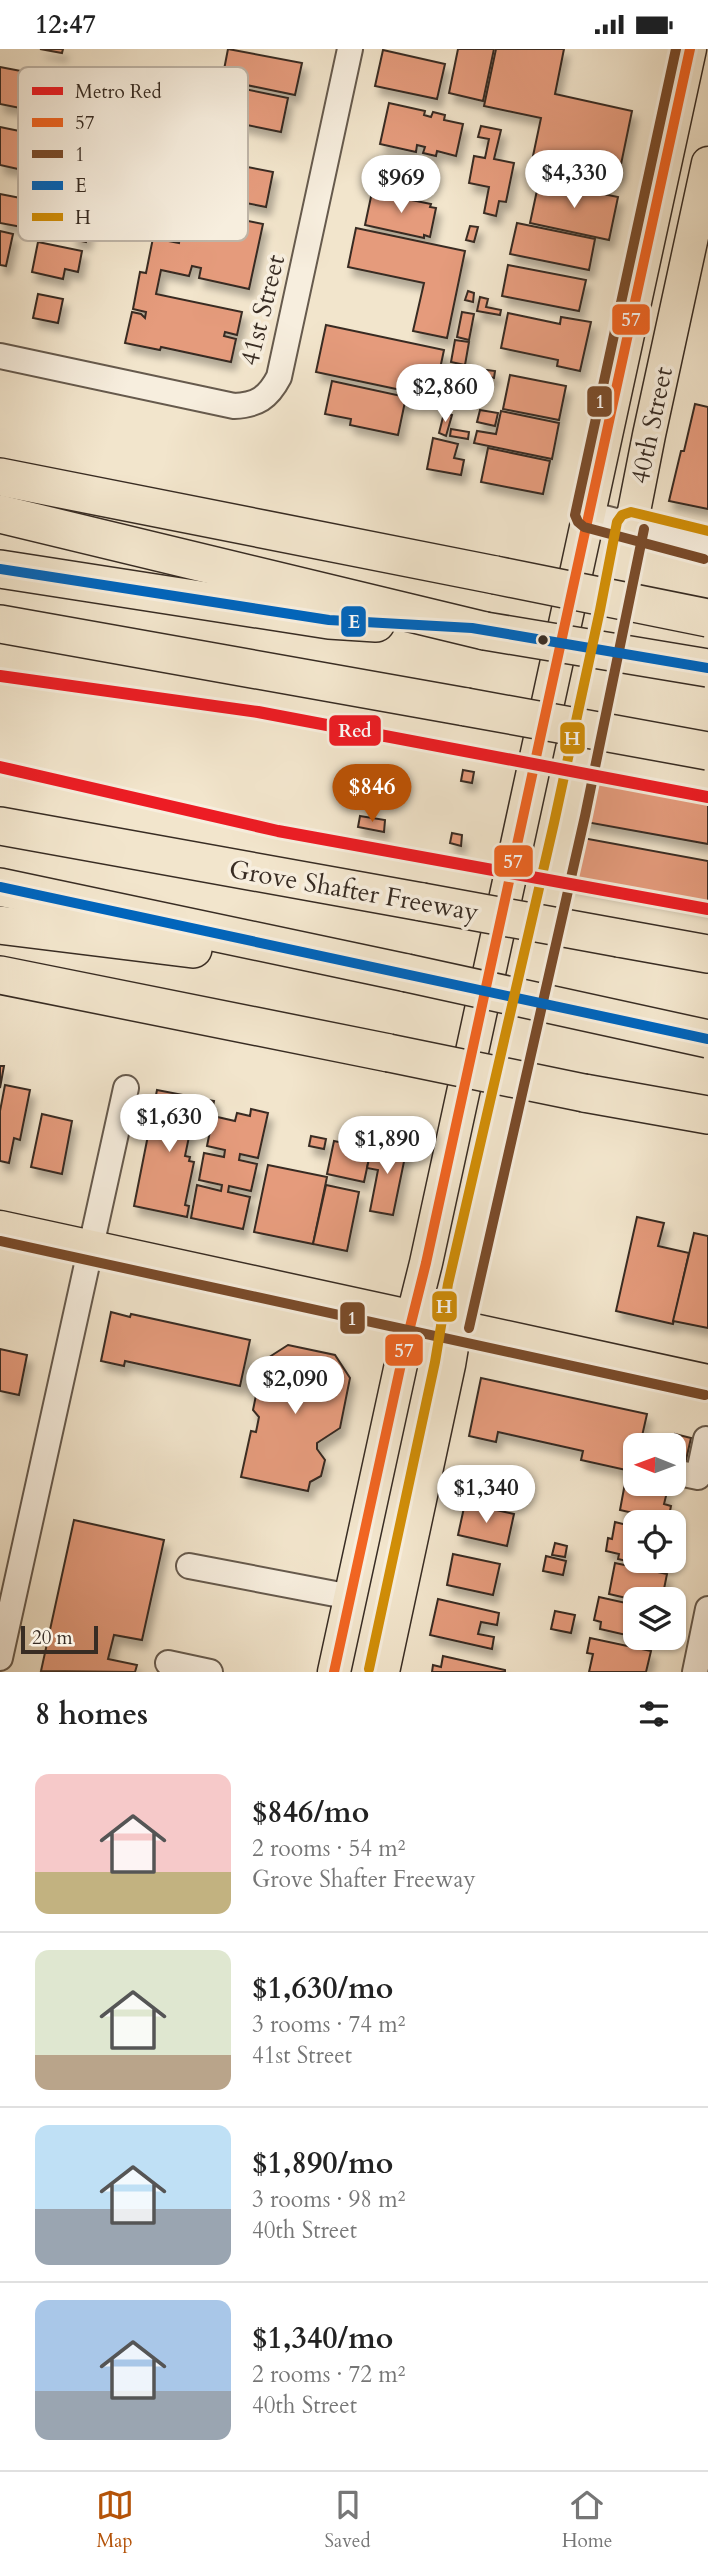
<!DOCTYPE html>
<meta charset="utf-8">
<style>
body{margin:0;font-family:Cardo,serif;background:#f6f6f6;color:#222;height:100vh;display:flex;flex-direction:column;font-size:26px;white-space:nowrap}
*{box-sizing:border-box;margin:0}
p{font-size:23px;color:#767676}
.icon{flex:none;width:38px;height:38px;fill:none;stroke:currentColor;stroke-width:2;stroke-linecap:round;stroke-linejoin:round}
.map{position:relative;height:1623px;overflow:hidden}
.panel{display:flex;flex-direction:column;background:#fff;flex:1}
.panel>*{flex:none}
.needle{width:46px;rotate:271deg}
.controls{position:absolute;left:623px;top:1384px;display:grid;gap:14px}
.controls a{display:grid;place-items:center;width:63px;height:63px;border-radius:14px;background:#fff;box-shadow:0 2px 5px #0004;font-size:35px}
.scale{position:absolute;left:21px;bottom:18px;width:77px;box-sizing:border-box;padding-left:7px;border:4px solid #382c23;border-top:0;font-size:19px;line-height:24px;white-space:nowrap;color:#382c23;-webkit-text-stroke:5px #f7eede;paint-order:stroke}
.price{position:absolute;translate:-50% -60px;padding:0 16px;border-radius:24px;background:#fff;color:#222;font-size:23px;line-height:46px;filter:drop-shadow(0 2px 4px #0008)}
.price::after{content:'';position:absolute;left:50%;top:42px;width:21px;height:16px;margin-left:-10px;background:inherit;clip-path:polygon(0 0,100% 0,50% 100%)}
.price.current{background:#b45309;color:#fff}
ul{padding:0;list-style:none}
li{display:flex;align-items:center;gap:21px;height:175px;padding:0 35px}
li+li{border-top:2px solid #e0e0e0}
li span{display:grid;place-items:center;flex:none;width:196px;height:140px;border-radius:14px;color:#555}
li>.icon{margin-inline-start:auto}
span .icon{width:84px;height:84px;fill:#fffc;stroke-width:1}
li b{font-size:30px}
h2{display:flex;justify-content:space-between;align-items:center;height:84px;padding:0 35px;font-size:30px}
.status{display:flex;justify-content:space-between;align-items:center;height:49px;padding:0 35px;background:#fff;direction:ltr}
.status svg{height:19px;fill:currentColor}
.tab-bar{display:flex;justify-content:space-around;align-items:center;height:98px;border-top:2px solid #e0e0e0;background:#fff;font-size:19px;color:#767676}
.tab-bar a{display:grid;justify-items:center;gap:4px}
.tab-bar .current{color:#b45309}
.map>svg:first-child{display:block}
.building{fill:#e59b7c;stroke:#382c23;stroke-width:2;filter:url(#shadow)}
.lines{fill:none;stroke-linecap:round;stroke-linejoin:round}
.minor-casing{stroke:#665a4d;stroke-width:28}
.major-casing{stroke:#382c23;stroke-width:35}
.highway-casing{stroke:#382c23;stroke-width:40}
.minor{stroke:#f7eede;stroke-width:24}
.major{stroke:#f2e5cc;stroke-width:32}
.highway{stroke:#f2e5cc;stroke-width:37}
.highway-bridge-casing{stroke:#382c23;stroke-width:40;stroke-linecap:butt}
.highway-bridge{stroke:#f2e5cc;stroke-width:37}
.bus-1-casing{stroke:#f7eede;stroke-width:16}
.bus-2-casing{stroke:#f7eede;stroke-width:16}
.bus-3-casing{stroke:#f7eede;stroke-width:16}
.bus-4-casing{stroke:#f7eede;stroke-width:16}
.bus-1{stroke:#f26522;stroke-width:10}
.bus-2{stroke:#7a4b2a;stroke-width:10}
.bus-3{stroke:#0065bd;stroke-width:10}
.bus-4{stroke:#d18e07;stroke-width:10}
.metro-1-casing{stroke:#f7eede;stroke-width:18}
.metro-1{stroke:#ed1c24;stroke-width:12}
.bus-dot{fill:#382c23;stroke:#f7eede;stroke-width:2.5}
.labels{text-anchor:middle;stroke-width:7;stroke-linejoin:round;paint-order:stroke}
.street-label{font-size:26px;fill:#382c23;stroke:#f7eede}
.key{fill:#f7eede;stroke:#beb4a6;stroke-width:2}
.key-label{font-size:19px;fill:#382c23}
.line-badge{stroke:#f7eede;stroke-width:2.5}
.badge-label{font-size:19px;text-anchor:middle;font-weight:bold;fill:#fff}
</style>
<div class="status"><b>12:47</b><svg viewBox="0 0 49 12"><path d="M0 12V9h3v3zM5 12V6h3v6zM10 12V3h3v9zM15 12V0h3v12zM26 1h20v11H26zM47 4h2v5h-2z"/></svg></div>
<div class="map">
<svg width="708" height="1623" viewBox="0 0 708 1623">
<defs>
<filter id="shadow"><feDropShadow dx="4.5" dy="8" stdDeviation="3.5" flood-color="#0004"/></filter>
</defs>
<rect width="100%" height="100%" fill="#f2e5cc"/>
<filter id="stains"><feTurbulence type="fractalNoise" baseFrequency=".00286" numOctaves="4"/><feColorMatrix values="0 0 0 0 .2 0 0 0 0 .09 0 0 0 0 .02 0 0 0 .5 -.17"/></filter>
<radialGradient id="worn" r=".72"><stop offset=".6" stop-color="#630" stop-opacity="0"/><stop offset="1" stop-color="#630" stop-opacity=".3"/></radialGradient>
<g class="building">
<path d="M40,0H63L62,4Z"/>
<path d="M228,0L302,14L295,46L222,31Z"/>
<path d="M458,0H494L483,52L449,44Z"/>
<path d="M496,0H564L555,45L632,62L619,125L533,107L541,69L484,57Z"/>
<path d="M383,1L445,15L437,50L375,37Z"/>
<path d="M0,18L47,27L44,42L50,43L48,52L42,51L40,63L0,55Z"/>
<path d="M225,36L288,49L281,83L218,70Z"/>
<path d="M389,54L425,62L424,66L431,68L433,63L445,66L444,71L463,75L456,107L437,102L436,107L423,104L425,98L417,96L416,103L380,95Z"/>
<path d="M481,77L501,81L494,110L514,114L506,153L499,152L496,167L484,164L489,138L469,134L474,107L485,109L489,90L478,88Z"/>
<path d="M0,78L34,85L27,122L0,116Z"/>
<path d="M202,109L273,123L266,158L195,144Z"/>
<path d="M539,132L618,148L609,191L530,174Z"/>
<path d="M372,143L431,155L430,158L436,159L430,188L424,186V189L365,176Z"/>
<path d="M0,145L36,152L35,157L43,158L38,181L0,174Z"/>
<path d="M161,153L202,162L200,171L212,173L214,165L263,175L249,240L199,229L201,219L192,217L189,227L161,221L156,245L242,263L237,286L225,283L224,287L236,290L231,313L161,298L160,301L125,294L132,263L141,265L145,269L146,263L133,260L140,223L146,224L153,189L179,194L180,187L155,182Z"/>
<path d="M517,174L595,190L589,221L510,205Z"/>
<path d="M75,176L89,179L86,193L72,190Z"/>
<path d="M470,177L478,178L474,193L466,191Z"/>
<path d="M356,179L465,202L447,289L413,282L424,234L348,218Z"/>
<path d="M0,182L13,185L6,217L0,216Z"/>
<path d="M38,193L82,202L78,223L65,220L63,230L32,223Z"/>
<path d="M508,216L586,231L579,262L502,247Z"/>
<path d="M468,242L474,244L473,253L465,251Z"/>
<path d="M38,245L63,250L58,274L33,269Z"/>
<path d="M480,248L488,250L486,258L501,261L500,266L477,262Z"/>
<path d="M462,263L474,265L469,291L457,288Z"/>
<path d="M508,264L560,275L561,268L591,273L580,322L557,317L558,311L501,299Z"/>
<path d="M326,276L444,301L434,348L316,323Z"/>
<path d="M455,291L469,293L465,316L451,313Z"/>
<path d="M487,321L495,322L494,329L486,327Z"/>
<path d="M510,326L566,337L559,371L503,360Z"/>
<path d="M332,332L406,348L398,386L350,376L351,370L325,365Z"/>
<path d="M695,355L708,358V460L669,452L681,402H684Z"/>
<path d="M480,361L498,364L495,377L477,373Z"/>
<path d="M501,362L559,374L552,410L474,394L477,382L496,385Z"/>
<path d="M444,364L452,366L446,387L439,384Z"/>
<path d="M451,380L469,383L468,390L450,387Z"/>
<path d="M433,389L458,395L454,409L464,411L461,426L427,420Z"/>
<path d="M488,399L550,412L543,445L481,433Z"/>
<path d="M463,721L474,723L472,734L461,732Z"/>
<path d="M572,723L708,747V795L564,769Z"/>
<path d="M360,767L385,771L384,783L358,778Z"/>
<path d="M452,784L462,786L461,797L450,794Z"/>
<path d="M561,785L708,812V860L553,832Z"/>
<path d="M0,1017H4L0,1039Z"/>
<path d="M5,1036L30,1041L20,1091L14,1089L9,1114L0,1112V1062Z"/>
<path d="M157,1041L214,1052L210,1074L199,1072L202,1057L195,1056L193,1066L187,1064L184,1081L190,1083L185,1107L190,1108L189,1112L194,1113L185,1156L189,1157L187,1168L134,1157Z"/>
<path d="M251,1060L268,1064L258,1109L240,1105L239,1111L257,1115L251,1142L229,1137L228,1143L250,1148L243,1180L191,1169L197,1136L221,1142L222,1136L199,1131L204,1104L224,1108L225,1101L207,1097L213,1067L235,1072L237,1064L250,1067Z"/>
<path d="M42,1065L72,1072L62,1125L31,1118Z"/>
<path d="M311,1087L326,1090L324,1100L309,1097Z"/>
<path d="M334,1092L363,1098L362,1104L370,1105L364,1133L327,1125Z"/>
<path d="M378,1092L407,1098L393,1166L370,1162L378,1121L367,1119L370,1105L375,1107Z"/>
<path d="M268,1116L327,1128L313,1195L254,1183Z"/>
<path d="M326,1136L359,1143L347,1202L313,1195Z"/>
<path d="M637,1168L664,1174L658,1197L689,1204L673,1275L616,1262Z"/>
<path d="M694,1184L708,1187V1279L673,1272Z"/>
<path d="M111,1263L130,1268L131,1265L250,1291L240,1337L125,1312L124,1317L101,1312Z"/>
<path d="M288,1296L335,1306L350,1329L340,1379L317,1394V1400L325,1411L321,1427L310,1433L308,1442L241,1428L251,1382L256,1383L259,1368L253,1361L263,1312Z"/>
<path d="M0,1300L27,1306L19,1346L0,1342Z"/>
<path d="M481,1329L647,1365L640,1396H635V1423L581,1411L583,1402L498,1383L496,1393L469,1387Z"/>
<path d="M675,1385L691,1389L685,1415L674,1413Z"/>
<path d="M625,1434L667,1443L664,1455L671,1457L668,1472L620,1461Z"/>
<path d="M465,1454L514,1465L507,1497L458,1486Z"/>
<path d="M74,1471L164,1491L142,1591L114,1586L108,1610L137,1616L135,1623L41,1622Z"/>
<path d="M615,1473L635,1478V1508H632L631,1513L618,1510L619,1505L606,1502L608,1489L612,1490Z"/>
<path d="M555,1494L567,1497L565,1508L552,1506Z"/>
<path d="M453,1505L500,1515L493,1546L447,1536Z"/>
<path d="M546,1507L566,1512L563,1526L543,1522Z"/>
<path d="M637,1512H670L669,1516L652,1512L650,1519L636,1516Z"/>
<path d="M615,1514L667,1525L662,1550L635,1551L609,1545Z"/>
<path d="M599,1548L635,1556V1588L600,1580L601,1573L594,1571Z"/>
<path d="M438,1550L499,1564L497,1576L481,1573L478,1585L494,1588L492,1600L430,1586Z"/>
<path d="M555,1562L575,1566L571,1584L551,1580Z"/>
<path d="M590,1589L651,1602L646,1623H589L593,1605L587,1604Z"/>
<path d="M443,1607L505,1621V1623H432L433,1616L441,1618Z"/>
</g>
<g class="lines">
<g class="minor-casing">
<g id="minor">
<path d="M0,307L234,357C257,356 268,349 279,328L350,0"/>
<path d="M589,465L708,496"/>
<path d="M674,1423L698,1428L706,1390L708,1391"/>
<path d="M189,1517L351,1548"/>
<path d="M0,1609L126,1039"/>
<path d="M168,1614L210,1623"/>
<path d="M695,1623L708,1560"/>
</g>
</g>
<g class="major-casing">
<g id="major">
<path d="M0,1178L708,1332"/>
<path d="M334,1623L403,1306L426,1214L690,0"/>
<path d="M383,1623L449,1316L462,1238L568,777L614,564L649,386L708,114"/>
</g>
</g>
<g class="highway-casing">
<g id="highway">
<path d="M0,428L495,526"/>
<path d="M0,465L485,582"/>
<path d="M0,520L329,571L376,574"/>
<path d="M0,575L466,658"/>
<path d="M0,777L422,853"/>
<path d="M0,838L407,924"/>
<path d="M0,876L193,900"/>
<path d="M619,889L708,905"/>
<path d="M0,926L389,1004"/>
<path d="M584,1044L708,1066"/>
</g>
</g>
<use href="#minor" class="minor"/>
<use href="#major" class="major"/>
<use href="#highway" class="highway"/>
<g class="highway-bridge-casing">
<g id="highway-bridge">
<path d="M495,526L708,569"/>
<path d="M485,582L708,619"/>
<path d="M466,658L708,702"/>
<path d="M422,853L619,889"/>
<path d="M407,924L708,990"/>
<path d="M389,1004L584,1044"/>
</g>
</g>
<use href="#highway-bridge" class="highway-bridge"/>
<g class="bus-1-casing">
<path id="bus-1" d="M334,1623L403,1306L426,1214L690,0"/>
</g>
<g class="bus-2-casing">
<g id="bus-2">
<path d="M676,0L575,466L578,473L584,478L704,510"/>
<path d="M0,1192L705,1346"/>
<path d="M469,1279L585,767L644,480"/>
</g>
</g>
<g class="bus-3-casing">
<g id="bus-3">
<path d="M0,520L329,571L472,579L708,619"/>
<path d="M0,838L708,990"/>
</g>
</g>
<g class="bus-4-casing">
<path id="bus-4" d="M369,1620L435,1313L448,1235L554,774L600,561L617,473L622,466L631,463L708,482"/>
</g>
<use href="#bus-1" class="bus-1"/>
<use href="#bus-2" class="bus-2"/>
<use href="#bus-3" class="bus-3"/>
<use href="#bus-4" class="bus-4"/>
<g class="metro-1-casing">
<g id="metro-1">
<path d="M0,627L258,663L708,748"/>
<path d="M0,718L278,782L708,860"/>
</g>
</g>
<use href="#metro-1" class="metro-1"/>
</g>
<circle class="bus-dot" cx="543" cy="591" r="6"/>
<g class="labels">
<g class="street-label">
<text transform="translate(262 261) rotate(-76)" y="9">41st Street</text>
<text transform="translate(651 376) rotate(-78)" y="9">40th Street</text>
<text transform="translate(354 841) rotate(10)" y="9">Grove Shafter Freeway</text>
</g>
</g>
<rect x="18" y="18" width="230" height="174" rx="10" class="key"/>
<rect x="32" y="38" width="31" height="8" fill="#ed1c24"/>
<rect x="32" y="69" width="31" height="9" fill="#f26522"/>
<rect x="32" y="101" width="31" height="8" fill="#7a4b2a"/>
<rect x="32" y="132" width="31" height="9" fill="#0065bd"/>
<rect x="32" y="164" width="31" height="8" fill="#d18e07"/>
<g class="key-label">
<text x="75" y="49">Metro Red</text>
<text x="75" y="80">57</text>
<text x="75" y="112">1</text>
<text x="75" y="143">E</text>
<text x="75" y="175">H</text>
</g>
<g class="line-badge">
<rect x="611" y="254" width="40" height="33" rx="7" fill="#f26522"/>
<rect x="586" y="336" width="27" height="33" rx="7" fill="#7a4b2a"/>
<rect x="340" y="556" width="27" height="33" rx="7" fill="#0065bd"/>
<rect x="328" y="665" width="54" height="33" rx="7" fill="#ed1c24"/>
<rect x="559" y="672" width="27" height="34" rx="7" fill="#d18e07"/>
<rect x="493" y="795" width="41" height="34" rx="7" fill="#f26522"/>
<rect x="431" y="1241" width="27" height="33" rx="7" fill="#d18e07"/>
<rect x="339" y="1252" width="27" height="34" rx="7" fill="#7a4b2a"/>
<rect x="384" y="1284" width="40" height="34" rx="7" fill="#f26522"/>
</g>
<g class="badge-label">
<text x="631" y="277">57</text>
<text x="600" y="359">1</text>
<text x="354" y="579">E</text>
<text x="355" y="688">Red</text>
<text x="572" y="696">H</text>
<text x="513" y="819">57</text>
<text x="444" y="1264">H</text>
<text x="352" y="1276">1</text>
<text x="404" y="1308">57</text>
</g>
<rect width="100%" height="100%" filter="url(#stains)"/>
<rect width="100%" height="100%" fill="url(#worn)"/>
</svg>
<div class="controls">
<a><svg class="needle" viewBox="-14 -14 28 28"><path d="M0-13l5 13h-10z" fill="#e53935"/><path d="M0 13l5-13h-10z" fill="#767676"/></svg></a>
<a><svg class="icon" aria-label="locate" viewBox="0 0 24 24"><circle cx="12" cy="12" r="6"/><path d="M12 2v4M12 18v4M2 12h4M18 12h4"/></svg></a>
<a><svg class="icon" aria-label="layers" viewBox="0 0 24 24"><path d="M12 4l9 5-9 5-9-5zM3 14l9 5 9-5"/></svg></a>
</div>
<div class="scale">20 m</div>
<b class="price" style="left:574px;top:161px">$4,330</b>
<b class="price" style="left:401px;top:166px">$969</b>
<b class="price" style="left:445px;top:375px">$2,860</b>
<b class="price current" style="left:372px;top:775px">$846</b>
<b class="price" style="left:169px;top:1105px">$1,630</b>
<b class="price" style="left:387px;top:1127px">$1,890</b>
<b class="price" style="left:295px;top:1367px">$2,090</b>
<b class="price" style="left:486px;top:1476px">$1,340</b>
</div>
<section class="panel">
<h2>8 homes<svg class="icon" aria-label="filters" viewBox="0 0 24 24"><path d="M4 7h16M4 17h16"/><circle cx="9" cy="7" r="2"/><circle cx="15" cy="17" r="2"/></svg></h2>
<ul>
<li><span style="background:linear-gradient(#f6c9c9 70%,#c2b280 0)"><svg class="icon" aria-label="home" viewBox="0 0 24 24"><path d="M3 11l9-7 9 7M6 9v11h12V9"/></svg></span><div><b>$846/mo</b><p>2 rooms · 54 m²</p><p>Grove Shafter Freeway</p></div></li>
<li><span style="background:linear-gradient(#dfe7d0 75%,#b9a48a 0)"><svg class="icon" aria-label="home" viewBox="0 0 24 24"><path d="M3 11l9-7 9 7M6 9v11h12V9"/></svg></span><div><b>$1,630/mo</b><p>3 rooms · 74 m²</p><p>41st Street</p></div></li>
<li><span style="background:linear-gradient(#bfe0f5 60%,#9aa5b1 0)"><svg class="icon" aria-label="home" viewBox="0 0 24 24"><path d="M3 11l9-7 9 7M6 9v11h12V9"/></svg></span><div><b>$1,890/mo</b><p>3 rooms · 98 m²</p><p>40th Street</p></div></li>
<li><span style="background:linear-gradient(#a9c7e8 65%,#9aa5b1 0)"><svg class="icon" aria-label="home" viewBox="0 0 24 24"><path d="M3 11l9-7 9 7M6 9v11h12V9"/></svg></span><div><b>$1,340/mo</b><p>2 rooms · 72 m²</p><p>40th Street</p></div></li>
</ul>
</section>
<nav class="tab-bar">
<a class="current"><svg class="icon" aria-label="map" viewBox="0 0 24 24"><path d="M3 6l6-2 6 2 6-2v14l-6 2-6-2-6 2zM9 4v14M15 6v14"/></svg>Map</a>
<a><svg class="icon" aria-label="saved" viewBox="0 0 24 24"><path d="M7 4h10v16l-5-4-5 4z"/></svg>Saved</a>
<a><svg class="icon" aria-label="home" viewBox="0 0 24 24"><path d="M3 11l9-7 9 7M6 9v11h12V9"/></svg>Home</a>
</nav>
